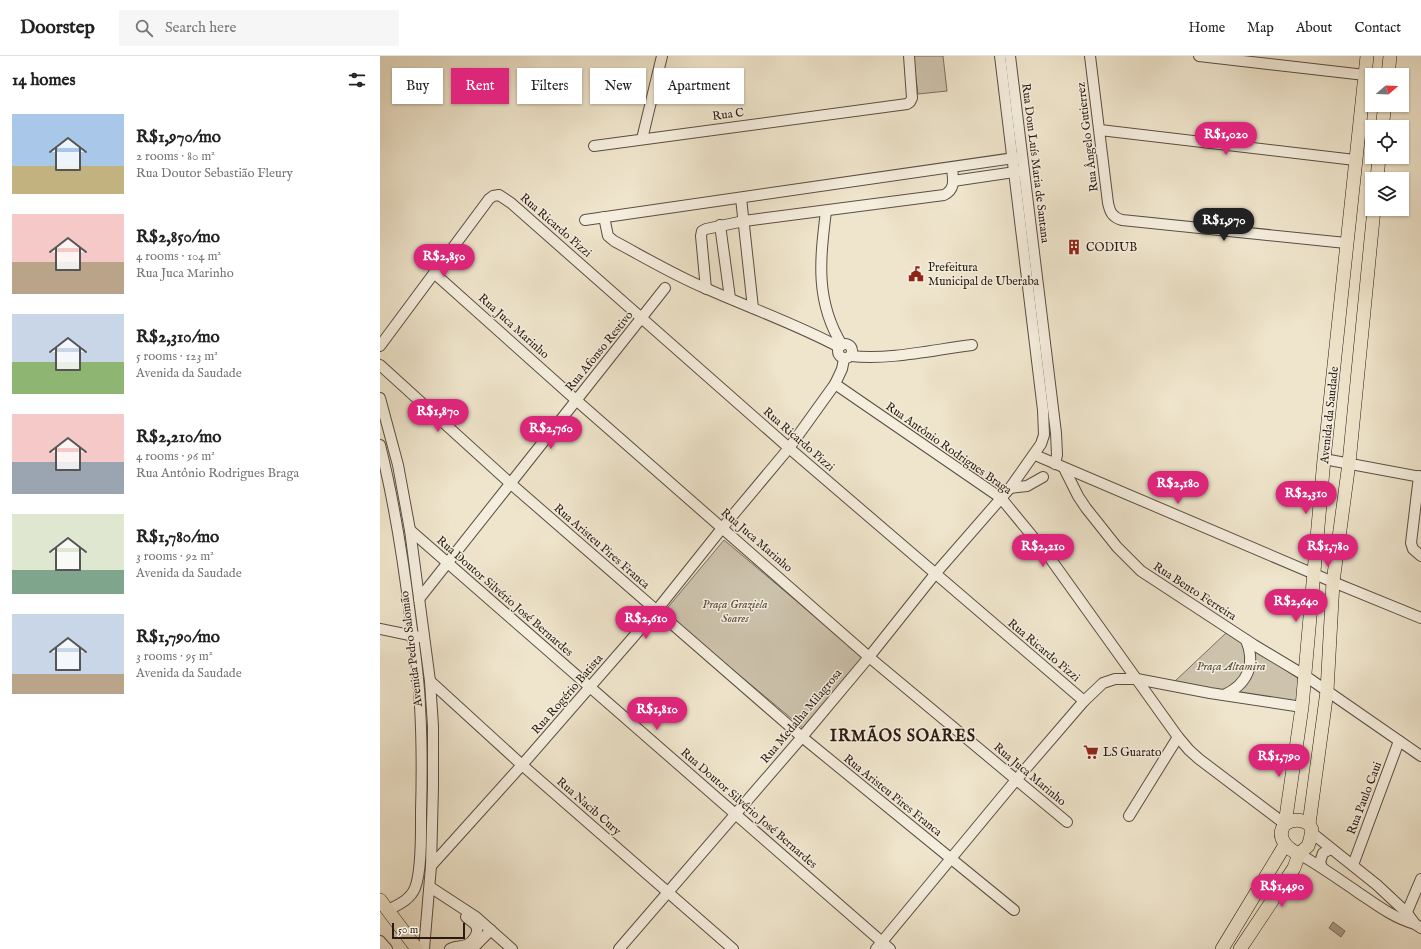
<!DOCTYPE html>
<meta charset="utf-8">
<style>
body{margin:0;font-family:"IM FELL English",serif;background:#f6f6f6;color:#222;height:100vh;display:flex;flex-direction:column;font-size:15px;white-space:nowrap}
*{box-sizing:border-box;margin:0}
p{font-size:13px;color:#767676}
.icon{flex:none;width:22px;height:22px;fill:none;stroke:currentColor;stroke-width:2;stroke-linecap:round;stroke-linejoin:round}
.map{position:relative;flex:1;overflow:hidden}
.side{display:flex;flex-direction:column;background:#fff;width:380px}
.side>*{flex:none}
.guide{position:absolute;left:12px;top:12px;width:380px;height:36px;display:flex;gap:8px}
.needle{width:26px;rotate:71deg}
.tools{position:absolute;left:985px;top:12px;display:grid;gap:8px}
.tools a{display:grid;place-items:center;width:44px;height:44px;border-radius:0px;background:#fff;box-shadow:0 1px 3px #0004;font-size:20px}
.scale{position:absolute;left:12px;bottom:10px;width:73px;box-sizing:border-box;padding-left:4px;border:2px solid #291b14;border-top:0;font-size:11px;line-height:14px;white-space:nowrap;color:#291b14;-webkit-text-stroke:3px #f5eede;paint-order:stroke}
.price{position:absolute;translate:-50% -34px;padding:0 9px;border-radius:14px;background:#db2777;color:#fff;font-size:13px;line-height:26px;filter:drop-shadow(0 1px 2px #0008)}
.price::after{content:'';position:absolute;left:50%;top:24px;width:12px;height:9px;margin-left:-6px;background:inherit;clip-path:polygon(0 0,100% 0,50% 100%)}
.price.active{background:#222;color:#fff}
ul{padding:0;list-style:none}
li{display:flex;align-items:center;gap:12px;height:100px;padding:0 12px}
li span{display:grid;place-items:center;flex:none;width:112px;height:80px;border-radius:0px;color:#555}
li>.icon{margin-inline-start:auto}
span .icon{width:48px;height:48px;fill:#fffc;stroke-width:1}
li b{font-size:17px}
h2{display:flex;justify-content:space-between;align-items:center;height:48px;padding:0 12px;font-size:17px}
.chip{padding:0 14px;border-radius:0px;background:#fff;box-shadow:0 1px 3px #0004;font-size:14px;line-height:36px}
.chip.active{background:#db2777;color:#fff}
header{display:flex;align-items:center;gap:24px;box-sizing:border-box;height:56px;padding:0 20px;background:#fff;border-bottom:1px solid #e0e0e0}
header strong{font-size:19px}
nav{display:flex;gap:22px;margin-inline-start:auto;font-size:14px}
.search{width:280px;height:36px;background:#f6f6f6;display:flex;align-items:center;gap:10px;box-sizing:border-box;padding:0 14px;border-radius:0px;color:#767676;font-size:15px}
main{display:flex;flex:1;min-height:0}
.map>svg:first-child{display:block}
.green{fill:#cdc3ad;stroke:#7b6f60}
.water{fill:#aca08d;stroke:#786b5d}
.lines{fill:none;stroke-linecap:round;stroke-linejoin:round}
.minor-casing{stroke:#5a4e42;stroke-width:12}
.major-casing{stroke:#291b14;stroke-width:14}
.minor{stroke:#f5eede;stroke-width:10}
.major{stroke:#efe5cc;stroke-width:13}
.labels{text-anchor:middle;stroke-width:3;stroke-linejoin:round;paint-order:stroke}
.street-label{font-size:12px;fill:#291b14;stroke:#f5eede}
.poi-label{font-size:12px;fill:#291b14;stroke:#f5eede;text-anchor:start}
.park-label{font-size:12px;font-style:italic;fill:#5a4d42;stroke:#f5eede}
.district-label{font-size:16px;font-weight:bold;letter-spacing:1px;fill:#291b14;stroke:#f5eede}
</style>
<header>
<strong>Doorstep</strong>
<div class="search"><svg class="icon" aria-label="search" viewBox="0 0 24 24"><circle cx="10" cy="10" r="6"/><path d="M15 15l6 6"/></svg>Search here</div>
<nav><a>Home</a><a>Map</a><a>About</a><a>Contact</a></nav>
</header>
<main>
<section class="side">
<h2>14 homes<svg class="icon" aria-label="filters" viewBox="0 0 24 24"><path d="M4 7h16M4 17h16"/><circle cx="9" cy="7" r="2"/><circle cx="15" cy="17" r="2"/></svg></h2>
<ul>
<li><span style="background:linear-gradient(#a9c7e8 65%,#c2b280 0)"><svg class="icon" aria-label="home" viewBox="0 0 24 24"><path d="M3 11l9-7 9 7M6 9v11h12V9"/></svg></span><div><b>R$1,970/mo</b><p>2 rooms · 80 m²</p><p>Rua Doutor Sebastião Fleury</p></div></li>
<li><span style="background:linear-gradient(#f6c9c9 60%,#b9a48a 0)"><svg class="icon" aria-label="home" viewBox="0 0 24 24"><path d="M3 11l9-7 9 7M6 9v11h12V9"/></svg></span><div><b>R$2,850/mo</b><p>4 rooms · 104 m²</p><p>Rua Juca Marinho</p></div></li>
<li><span style="background:linear-gradient(#c9d6e8 60%,#8fb573 0)"><svg class="icon" aria-label="home" viewBox="0 0 24 24"><path d="M3 11l9-7 9 7M6 9v11h12V9"/></svg></span><div><b>R$2,310/mo</b><p>5 rooms · 123 m²</p><p>Avenida da Saudade</p></div></li>
<li><span style="background:linear-gradient(#f6c9c9 60%,#9aa5b1 0)"><svg class="icon" aria-label="home" viewBox="0 0 24 24"><path d="M3 11l9-7 9 7M6 9v11h12V9"/></svg></span><div><b>R$2,210/mo</b><p>4 rooms · 96 m²</p><p>Rua Antônio Rodrigues Braga</p></div></li>
<li><span style="background:linear-gradient(#dfe7d0 70%,#7fa58c 0)"><svg class="icon" aria-label="home" viewBox="0 0 24 24"><path d="M3 11l9-7 9 7M6 9v11h12V9"/></svg></span><div><b>R$1,780/mo</b><p>3 rooms · 92 m²</p><p>Avenida da Saudade</p></div></li>
<li><span style="background:linear-gradient(#c9d6e8 75%,#b9a48a 0)"><svg class="icon" aria-label="home" viewBox="0 0 24 24"><path d="M3 11l9-7 9 7M6 9v11h12V9"/></svg></span><div><b>R$1,790/mo</b><p>3 rooms · 95 m²</p><p>Avenida da Saudade</p></div></li>
</ul>
</section>
<div class="map">
<svg width="1041" height="893" viewBox="0 0 1041 893">
<rect width="100%" height="100%" fill="#efe5cc"/>
<filter id="stains"><feTurbulence type="fractalNoise" baseFrequency=".005" numOctaves="4"/><feColorMatrix values="0 0 0 0 .2 0 0 0 0 .09 0 0 0 0 .02 0 0 0 .5 -.17"/></filter>
<radialGradient id="worn" r=".72"><stop offset=".6" stop-color="#630" stop-opacity="0"/><stop offset="1" stop-color="#630" stop-opacity=".3"/></radialGradient>
<g class="green">
<path d="M533,0H563L567,35L538,38Z"/>
<path d="M344,484L484,602L424,673L284,556Z"/>
<path d="M846,577L874,593L919,623L918,648L793,627Z"/>
</g>
<path class="water" d="M953,866L965,875L961,881L949,872Z"/>
<g class="lines">
<g class="minor-casing">
<g id="minor">
<path d="M630,0L676,377L677,399L675,408"/>
<path d="M710,0L728,147C730,156 732,161 742,164L966,187"/>
<path d="M819,0L985,19"/>
<path d="M720,74L975,104"/>
<path d="M262,83L282,0"/>
<path d="M214,90L527,48L530,46L532,42L529,0"/>
<path d="M573,125L641,115"/>
<path d="M361,142L373,252"/>
<path d="M446,155C440,204 435,245 462,289"/>
<path d="M224,161L228,180L234,185C264,201 294,219 325,232C370,252 416,268 459,291"/>
<path d="M205,164L641,101"/>
<path d="M340,169L350,242"/>
<path d="M54,217L196,344L489,601L687,766"/>
<path d="M326,233L321,180L322,175L326,173L364,165L564,139C576,133 573,123 572,112"/>
<circle cx="465" cy="295" r="7"/>
<path d="M0,290L109,143L113,140L119,139L131,147L409,392L704,645"/>
<path d="M471,300C511,304 552,294 592,289"/>
<path d="M0,309L130,427L422,681L634,854"/>
<path d="M455,328L621,442L667,498L798,681L809,694L819,703L905,768"/>
<path d="M0,342L18,409L30,474L50,625L53,670V730L51,810L44,893"/>
<path d="M0,389C14,445 23,502 30,559C34,589 39,620 40,650C42,685 42,721 41,756C41,776 42,814 35,832C30,844 18,849 8,854"/>
<path d="M655,399L953,526L1041,562"/>
<path d="M944,403L1041,421"/>
<path d="M685,414L698,440L706,452L737,491L761,515L874,589L924,619L1041,700"/>
<path d="M1039,420L1031,487L1033,493L1041,500"/>
<path d="M630,432L647,430L663,421"/>
<path d="M30,474L510,893"/>
<path d="M39,543L285,232"/>
<path d="M0,573L39,581"/>
<path d="M50,625L142,709L353,893"/>
<path d="M844,639C868,628 876,608 866,584"/>
<path d="M749,760L798,681"/>
<path d="M932,777L997,829L1027,857L1035,868L1041,872"/>
<path d="M919,798C939,809 957,822 976,835C994,847 1013,862 1035,868"/>
<path d="M973,809L1019,685"/>
<path d="M51,810L142,709L276,555L343,471L409,392L455,328L462,313L464,303"/>
<path d="M942,811L940,806L943,797L951,793"/>
<path d="M50,831L96,861L132,893"/>
<path d="M1024,863L1041,823"/>
<path d="M0,885L7,893"/>
<path d="M70,893C75,890 81,891 86,889C92,887 100,877 96,870C94,866 89,864 86,861"/>
<path d="M92,893L111,874"/>
<path d="M239,893L422,681L489,601L555,518L630,432L661,388L664,379L663,354L620,0"/>
<path d="M496,893L636,724L704,645L723,627L735,623H757L830,637L922,651"/>
</g>
</g>
<g class="major-casing">
<g id="major">
<path d="M1008,19L1010,0"/>
<path d="M1002,71L1005,49"/>
<path d="M997,123L999,101"/>
<path d="M905,768C913,763 921,763 929,768"/>
<path d="M919,798C907,793 895,781 905,768L922,651L944,403L987,0"/>
<path d="M0,844L37,893"/>
<path d="M842,893L905,789"/>
<path d="M860,893L914,812L919,798L928,790L930,784L932,774L929,768L947,635L953,526L969,407L994,153"/>
</g>
</g>
<use href="#minor" class="minor"/>
<use href="#major" class="major"/>
</g>
<defs>
<g id="building-bare" transform="scale(1.2)"><path d="M-4-6H4V6H1V3H-1V6H-4ZM-2.5-4.3h1.7v1.8h-1.7ZM.8-4.3h1.7v1.8H.8ZM-2.5-1h1.7V.8h-1.7ZM.8-1h1.7V.8H.8Z" fill="#8f2418" stroke="#f5eede" stroke-width="2.5" paint-order="stroke"/></g>
<g id="civic-bare" transform="scale(1.2)"><path d="M-.6-6.5H3V-4.5H.6V-3L4-1V1h2V6H-6V1h2V-1L-.6-3ZM-1.2 2.5V6h2.4V2.5Z" fill="#8f2418" stroke="#f5eede" stroke-width="2.5" paint-order="stroke"/></g>
<g id="supermarket-bare" transform="scale(1.2)"><path d="M-6-5.5h2.5l.6 2H6L4.5 2H-2.5L-4.4-4H-6ZM-1.5 3.2a1.3 1.3 0 1 0 .1 0ZM3 3.2a1.3 1.3 0 1 0 .1 0Z" fill="#8f2418" stroke="#f5eede" stroke-width="2.5" paint-order="stroke"/></g>
</defs>
<g fill-rule="evenodd">
<use href="#building-bare" x="694" y="191"/>
<use href="#civic-bare" x="536" y="218"/>
<use href="#supermarket-bare" x="711" y="696"/>
</g>
<g class="labels">
<g class="street-label">
<text transform="translate(348 58) rotate(-7)" y="4">Rua C</text>
<text transform="translate(707 81) rotate(-97)" y="4">Rua Ângelo Gutierrez</text>
<text transform="translate(656 107) rotate(83)" y="4">Rua Dom Luís Maria de Santana</text>
<text transform="translate(176 169) rotate(41)" y="4">Rua Ricardo Pizzi</text>
<text transform="translate(134 270) rotate(42)" y="4">Rua Juca Marinho</text>
<text transform="translate(219 295) rotate(-51)" y="4">Rua Afonso Restivo</text>
<text transform="translate(949 359) rotate(-84)" y="4">Avenida da Saudade</text>
<text transform="translate(419 383) rotate(41)" y="4">Rua Ricardo Pizzi</text>
<text transform="translate(569 392) rotate(35)" y="4">Rua Antônio Rodrigues Braga</text>
<text transform="translate(377 484) rotate(41)" y="4">Rua Juca Marinho</text>
<text transform="translate(222 490) rotate(41)" y="4">Rua Aristeu Pires Franca</text>
<text transform="translate(815 535) rotate(33)" y="4">Rua Bento Ferreira</text>
<text transform="translate(125 540) rotate(41)" y="4">Rua Doutor Silvério José Bernardes</text>
<text transform="translate(31 593) rotate(-97)" y="4">Avenida Pedro Salomão</text>
<text transform="translate(664 594) rotate(40)" y="4">Rua Ricardo Pizzi</text>
<text transform="translate(187 638) rotate(-49)" y="4">Rua Rogério Batista</text>
<text transform="translate(421 660) rotate(-50)" y="4">Rua Medalha Milagrosa</text>
<text transform="translate(650 718) rotate(40)" y="4">Rua Juca Marinho</text>
<text transform="translate(513 739) rotate(39)" y="4">Rua Aristeu Pires Franca</text>
<text transform="translate(984 742) rotate(-69)" y="4">Rua Paulo Caui</text>
<text transform="translate(209 750) rotate(41)" y="4">Rua Nacib Cury</text>
<text transform="translate(369 752) rotate(41)" y="4">Rua Doutor Silvério José Bernardes</text>
</g>
<g class="poi-label">
<text x="706" y="195">CODIUB</text>
<text x="548" y="215">Prefeitura<tspan x="548" dy="14">Municipal de Uberaba</tspan></text>
<text x="723" y="700">LS Guarato</text>
</g>
<g class="park-label">
<text x="355" y="552">Praça Graziela<tspan x="355" dy="14">Soares</tspan></text>
<text x="851" y="614">Praça Altamira</text>
</g>
<g class="district-label">
<text x="523" y="685">IRMÃOS SOARES</text>
</g>
</g>
<rect width="100%" height="100%" filter="url(#stains)"/>
<rect width="100%" height="100%" fill="url(#worn)"/>
</svg>
<div class="tools">
<a><svg class="needle" viewBox="-14 -14 28 28"><path d="M0-13l5 13h-10z" fill="#e53935"/><path d="M0 13l5-13h-10z" fill="#767676"/></svg></a>
<a><svg class="icon" aria-label="locate" viewBox="0 0 24 24"><circle cx="12" cy="12" r="6"/><path d="M12 2v4M12 18v4M2 12h4M18 12h4"/></svg></a>
<a><svg class="icon" aria-label="layers" viewBox="0 0 24 24"><path d="M12 4l9 5-9 5-9-5zM3 14l9 5 9-5"/></svg></a>
</div>
<div class="scale">50 m</div>
<b class="price" style="left:846px;top:100px">R$1,020</b>
<b class="price active" style="left:844px;top:186px">R$1,970</b>
<b class="price" style="left:64px;top:222px">R$2,850</b>
<b class="price" style="left:58px;top:377px">R$1,870</b>
<b class="price" style="left:171px;top:394px">R$2,760</b>
<b class="price" style="left:798px;top:449px">R$2,180</b>
<b class="price" style="left:926px;top:459px">R$2,310</b>
<b class="price" style="left:663px;top:512px">R$2,210</b>
<b class="price" style="left:948px;top:512px">R$1,780</b>
<b class="price" style="left:916px;top:567px">R$2,640</b>
<b class="price" style="left:266px;top:584px">R$2,610</b>
<b class="price" style="left:277px;top:675px">R$1,810</b>
<b class="price" style="left:899px;top:722px">R$1,790</b>
<b class="price" style="left:902px;top:852px">R$1,490</b>
<div class="guide">
<a class="chip">Buy</a>
<a class="chip active">Rent</a>
<a class="chip">Filters</a>
<a class="chip">New</a>
<a class="chip">Apartment</a>
</div>
</div>
</main>
